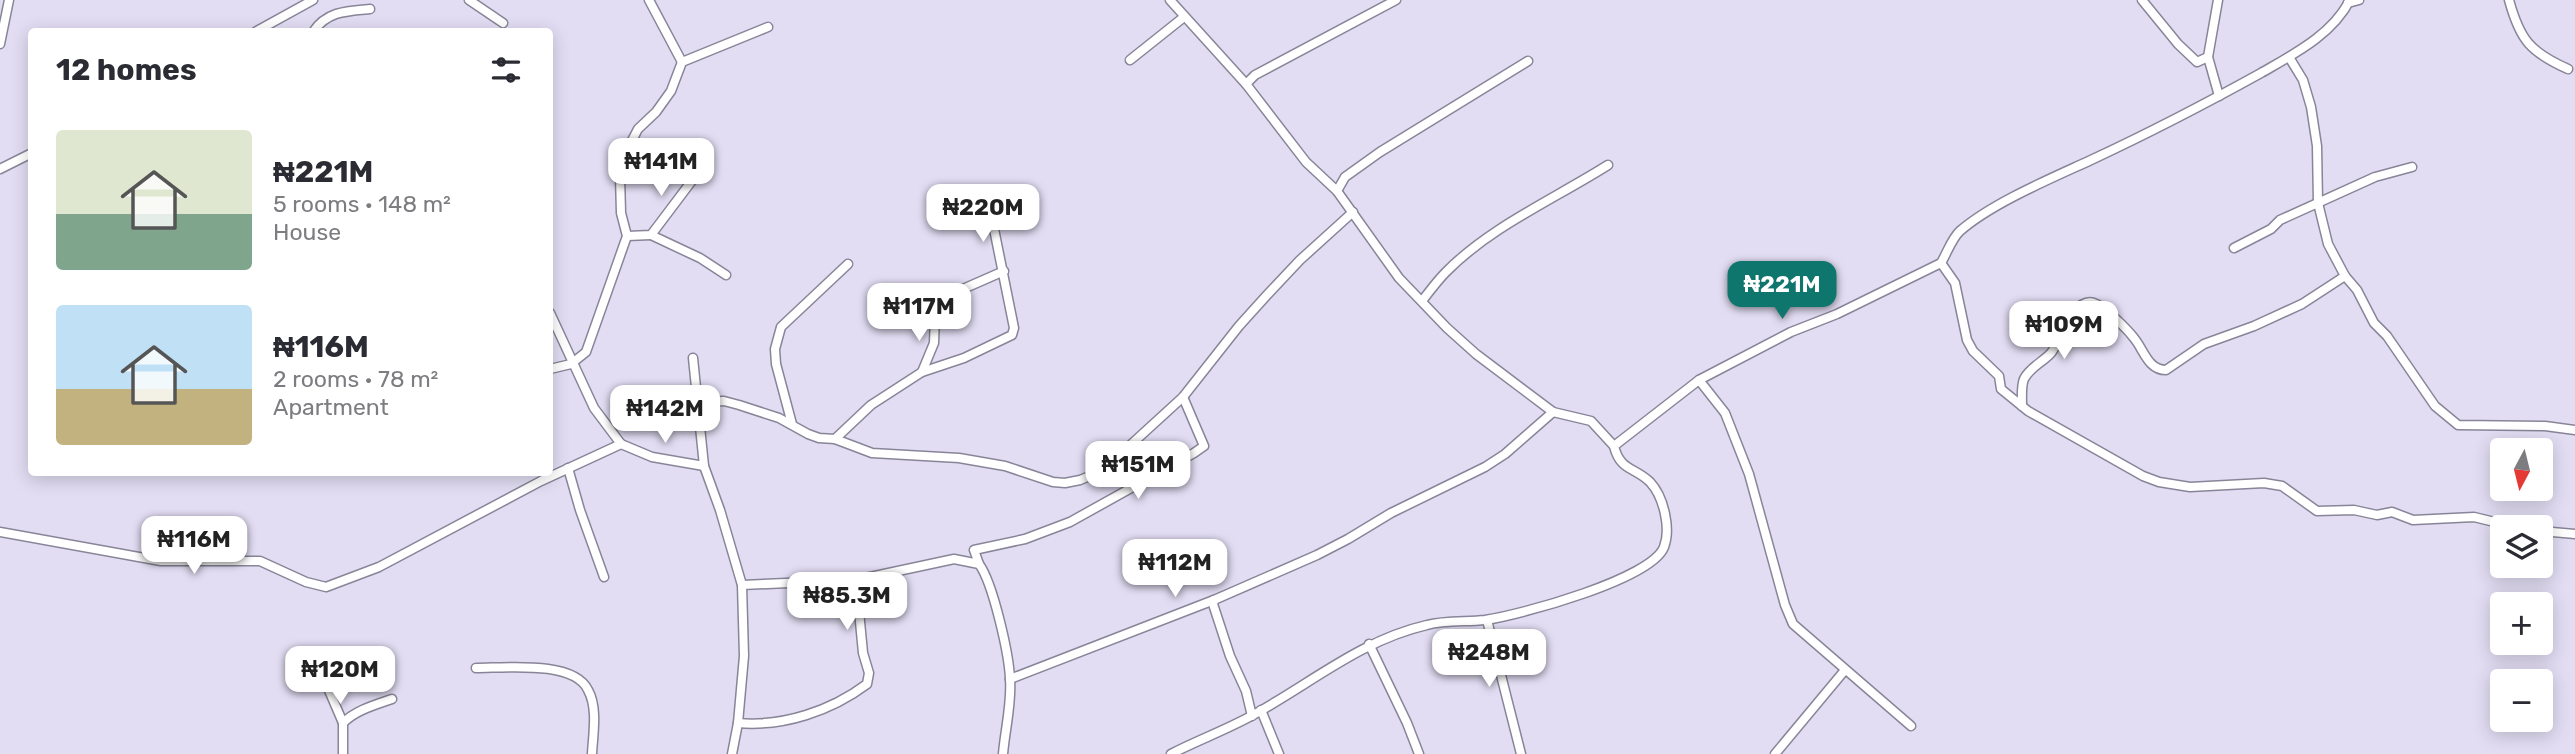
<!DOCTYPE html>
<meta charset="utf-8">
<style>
body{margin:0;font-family:Rubik,sans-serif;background:#f7f7f7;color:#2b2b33;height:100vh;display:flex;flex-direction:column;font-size:26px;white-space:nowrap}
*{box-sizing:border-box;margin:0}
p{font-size:23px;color:#7c7c81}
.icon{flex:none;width:38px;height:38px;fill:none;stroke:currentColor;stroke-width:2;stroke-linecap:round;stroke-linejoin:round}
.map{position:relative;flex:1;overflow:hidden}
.drawer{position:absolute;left:28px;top:28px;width:525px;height:448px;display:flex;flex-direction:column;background:#fff;border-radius:7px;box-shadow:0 4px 18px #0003}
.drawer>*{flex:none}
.needle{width:46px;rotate:187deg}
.tools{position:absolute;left:2490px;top:438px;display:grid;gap:14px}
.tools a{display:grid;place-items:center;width:63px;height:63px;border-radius:7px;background:#fff;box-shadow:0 4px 18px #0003;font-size:35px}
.price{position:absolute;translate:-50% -60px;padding:0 16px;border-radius:14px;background:#fff;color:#222;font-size:23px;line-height:46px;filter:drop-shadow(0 2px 4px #0008)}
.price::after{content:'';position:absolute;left:50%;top:42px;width:21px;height:16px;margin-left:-10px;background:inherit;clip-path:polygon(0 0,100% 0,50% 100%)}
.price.current{background:#0f766e;color:#fff}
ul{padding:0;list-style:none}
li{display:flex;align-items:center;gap:21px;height:175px;padding:0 28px}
li span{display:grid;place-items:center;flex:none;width:196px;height:140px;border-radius:7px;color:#555}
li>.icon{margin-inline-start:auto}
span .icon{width:84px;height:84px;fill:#fffc;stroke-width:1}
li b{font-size:30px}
h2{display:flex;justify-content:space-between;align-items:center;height:84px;padding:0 28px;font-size:30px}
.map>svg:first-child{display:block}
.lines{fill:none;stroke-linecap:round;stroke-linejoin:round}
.minor-casing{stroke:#898598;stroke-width:11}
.minor{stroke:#fff;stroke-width:8}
</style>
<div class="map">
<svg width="2575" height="754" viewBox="0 0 2575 754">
<rect width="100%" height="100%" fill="#e2ddf3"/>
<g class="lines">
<g class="minor-casing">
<g id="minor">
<path d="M469,0L503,23"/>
<path d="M649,0L682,62"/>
<path d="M1170,0L1246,84L1306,162L1337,191L1399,278L1447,328L1476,354L1553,412L1591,421L1614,446"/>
<path d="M2142,0L2178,44L2197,62L2208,57"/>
<path d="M2218,0L2208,57L2219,96"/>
<path d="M2509,0C2520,40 2530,52 2568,69"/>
<path d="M2348,3L2359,0"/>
<path d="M255,32L313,0"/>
<path d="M313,32C327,11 347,11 370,9"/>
<path d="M0,44L9,0"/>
<path d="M2289,57L2303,80L2311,107L2317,146L2318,203L2328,244L2345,276L2357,290L2374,323L2387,336L2435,406L2458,425L2545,426L2575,430"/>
<path d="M1130,60L1184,17"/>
<path d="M1246,84L1255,75L1396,0"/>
<path d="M0,169L32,153"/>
<path d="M1337,191L1345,177L1380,152L1528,61"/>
<path d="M651,235L700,258L726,275"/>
<path d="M627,236L651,235L700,170"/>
<path d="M2234,248L2271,229L2280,220L2375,177L2412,167"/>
<path d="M1941,263C1947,253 1952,238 1960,231C1992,203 2052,178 2091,160C2149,133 2205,104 2261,73C2294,54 2332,35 2350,0"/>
<path d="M1422,301C1429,292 1437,281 1446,272C1490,227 1556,198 1608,165"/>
<path d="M550,313L594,408L621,444L652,457L704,466"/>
<path d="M693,358L704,466L720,510L742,585L744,656L738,723L732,754"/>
<path d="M550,369L571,364L586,352L627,236L621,213L620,176L626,152L638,129L656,112L671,91L682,62L768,27"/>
<path d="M922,372L964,358L1012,335L1014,328L990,209"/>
<path d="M1699,380L1725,413L1749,474L1785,605L1793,624L1911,726"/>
<path d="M697,402L724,401L739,405L779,418L808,434L819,438L835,439L872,453L959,458L1005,466L1053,482L1065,483L1080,480L1102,471L1183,397L1239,326L1267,295L1300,260L1353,212"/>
<path d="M2022,406C2022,398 2021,386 2024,379C2030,367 2043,362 2051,353C2061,342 2073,296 2094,303C2104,306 2127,329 2134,338C2144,350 2148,370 2166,370L2204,344L2254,326L2302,304L2345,276"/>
<path d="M792,424L776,364L775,349L781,327L848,264"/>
<path d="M835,439L871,405L922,372L934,343L935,314L938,304L947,296L1004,271"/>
<path d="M568,468L580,510L604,577"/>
<path d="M2541,531L2575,534"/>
<path d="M0,532L161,561H260L306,582L326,587L379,567L541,481L621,444"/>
<path d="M979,564L974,550L1025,539L1070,522L1194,453L1204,446L1183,397"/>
<path d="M742,585L856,580L954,559L979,564C993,583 1009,654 1010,679C1012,703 1005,730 1003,754"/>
<path d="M1214,600L1213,604L1230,656L1246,691L1252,716"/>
<path d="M1487,620L1521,754"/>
<path d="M1369,644L1407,723L1419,754"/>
<path d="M476,668C505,668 574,660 588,690C598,708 593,734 592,754"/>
<path d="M1010,679L1214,600L1317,555L1348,539L1391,513L1485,467L1505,454L1553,412"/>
<path d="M328,688L343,723"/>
<path d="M1261,710L1279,754"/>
<path d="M738,723C783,727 831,711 867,684L869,673L863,653L856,580"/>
<path d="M343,754V723C356,710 375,705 392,699"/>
<path d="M1171,754C1198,740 1226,730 1253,715C1310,684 1361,640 1427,625C1445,620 1466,622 1485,620C1520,615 1652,579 1664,547C1671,529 1664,497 1650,482C1635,467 1620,471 1614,446L1699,380L1791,332L1837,314L1941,263L1955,283L1967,340L1973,351L1999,376L2001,389L2028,411L2143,476L2159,482L2190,487L2264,483L2282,486L2317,511L2354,510L2377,515L2392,512L2413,520L2474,517L2515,527"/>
<path d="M1775,754L1845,670"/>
</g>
</g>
<use href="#minor" class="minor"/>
</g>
</svg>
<div class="tools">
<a><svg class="needle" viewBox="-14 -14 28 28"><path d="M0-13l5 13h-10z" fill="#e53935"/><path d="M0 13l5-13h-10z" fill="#7c7c81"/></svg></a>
<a><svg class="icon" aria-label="layers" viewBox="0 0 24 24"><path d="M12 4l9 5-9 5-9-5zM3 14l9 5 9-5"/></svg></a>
<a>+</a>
<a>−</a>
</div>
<b class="price" style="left:661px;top:198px">₦141M</b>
<b class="price" style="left:983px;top:244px">₦220M</b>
<b class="price current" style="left:1782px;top:321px">₦221M</b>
<b class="price" style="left:919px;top:343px">₦117M</b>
<b class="price" style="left:2064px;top:361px">₦109M</b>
<b class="price" style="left:665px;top:445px">₦142M</b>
<b class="price" style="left:1138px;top:501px">₦151M</b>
<b class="price" style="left:194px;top:576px">₦116M</b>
<b class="price" style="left:1175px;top:599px">₦112M</b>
<b class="price" style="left:847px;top:632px">₦85.3M</b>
<b class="price" style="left:1489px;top:689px">₦248M</b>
<b class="price" style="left:340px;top:706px">₦120M</b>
<section class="drawer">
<h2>12 homes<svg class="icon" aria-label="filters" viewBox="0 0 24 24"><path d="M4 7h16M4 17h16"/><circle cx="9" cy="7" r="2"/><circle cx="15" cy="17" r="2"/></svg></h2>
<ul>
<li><span style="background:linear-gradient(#dfe7d0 60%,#7fa58c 0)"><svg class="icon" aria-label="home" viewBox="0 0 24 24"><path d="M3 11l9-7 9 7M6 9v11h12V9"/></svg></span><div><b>₦221M</b><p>5 rooms · 148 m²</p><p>House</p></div></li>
<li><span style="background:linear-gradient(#bfe0f5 60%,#c2b280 0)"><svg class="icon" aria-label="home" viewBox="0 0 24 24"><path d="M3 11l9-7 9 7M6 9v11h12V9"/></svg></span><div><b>₦116M</b><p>2 rooms · 78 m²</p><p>Apartment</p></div></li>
</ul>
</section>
</div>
